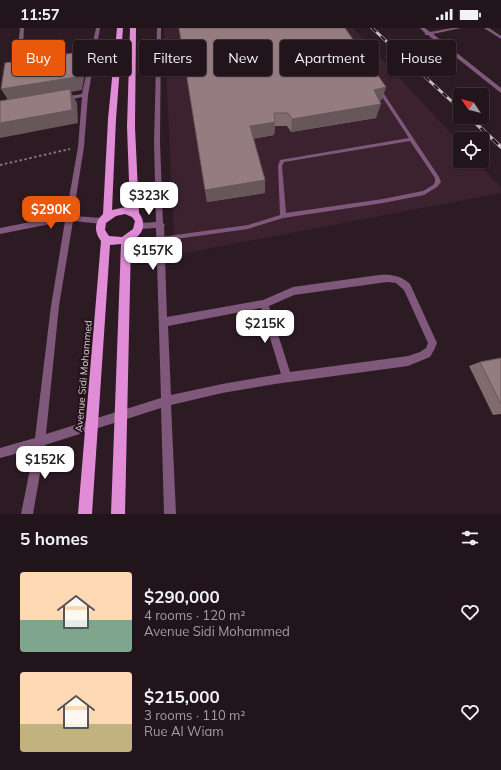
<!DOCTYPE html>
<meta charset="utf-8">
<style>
body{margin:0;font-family:Mulish,sans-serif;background:#2a1d24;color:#f1f3f6;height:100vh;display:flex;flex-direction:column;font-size:15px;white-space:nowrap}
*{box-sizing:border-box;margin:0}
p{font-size:13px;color:#a29ea3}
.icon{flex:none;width:22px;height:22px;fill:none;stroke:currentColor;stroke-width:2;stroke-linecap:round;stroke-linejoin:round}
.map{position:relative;height:486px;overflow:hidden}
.panel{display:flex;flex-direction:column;background:#22141b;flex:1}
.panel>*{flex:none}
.banner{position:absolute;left:12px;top:12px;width:477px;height:36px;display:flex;gap:8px}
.needle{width:26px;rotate:305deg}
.tools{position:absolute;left:453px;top:60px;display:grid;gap:8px}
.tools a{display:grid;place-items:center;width:36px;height:36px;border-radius:4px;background:#22141b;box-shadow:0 1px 3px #0004,0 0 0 1px #3f333a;font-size:20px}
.price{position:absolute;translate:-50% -34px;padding:0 9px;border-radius:8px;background:#fff;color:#222;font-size:13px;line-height:26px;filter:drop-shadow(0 1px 2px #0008)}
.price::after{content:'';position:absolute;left:50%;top:24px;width:12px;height:9px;margin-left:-6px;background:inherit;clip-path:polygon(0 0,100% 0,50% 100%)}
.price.current{background:#ea580c;color:#fff}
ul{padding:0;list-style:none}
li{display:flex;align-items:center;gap:12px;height:100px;padding:0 20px}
li span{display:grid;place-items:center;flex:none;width:112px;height:80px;border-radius:4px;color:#555}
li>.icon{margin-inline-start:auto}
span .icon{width:48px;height:48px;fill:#fffc;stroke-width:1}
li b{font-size:17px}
h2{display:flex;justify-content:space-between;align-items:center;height:48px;padding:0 20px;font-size:17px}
.chip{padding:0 14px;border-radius:4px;background:#22141b;box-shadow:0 1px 3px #0004,0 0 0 1px #3f333a;font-size:14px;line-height:36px}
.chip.current{background:#ea580c;color:#fff}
.status{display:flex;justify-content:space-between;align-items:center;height:28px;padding:0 20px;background:#22141b;direction:ltr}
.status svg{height:11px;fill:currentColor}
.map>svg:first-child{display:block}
.built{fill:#3b222e}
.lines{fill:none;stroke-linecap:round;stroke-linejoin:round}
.path{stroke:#82727a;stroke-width:2;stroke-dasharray:2.5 2.5;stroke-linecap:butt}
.service{fill:#80587c;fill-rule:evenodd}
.minor{fill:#80587c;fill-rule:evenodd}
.primary{fill:#e08cd7;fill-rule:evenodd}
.rail-far1-casing{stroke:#c7b9c0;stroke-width:3}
.rail-casing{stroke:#c7b9c0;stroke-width:3.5}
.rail-far1{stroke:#23121a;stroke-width:2;stroke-dasharray:6;stroke-linecap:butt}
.rail{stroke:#23121a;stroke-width:2.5;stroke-dasharray:8;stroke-linecap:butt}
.wall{fill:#806b6e}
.shaded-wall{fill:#68575a}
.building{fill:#957c80;stroke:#68575a}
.labels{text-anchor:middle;stroke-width:4;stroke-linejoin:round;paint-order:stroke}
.street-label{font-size:10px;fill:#dbced4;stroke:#23121a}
</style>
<div class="status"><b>11:57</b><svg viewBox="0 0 49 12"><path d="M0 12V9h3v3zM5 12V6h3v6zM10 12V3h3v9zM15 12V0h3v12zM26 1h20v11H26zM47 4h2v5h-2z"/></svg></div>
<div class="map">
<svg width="501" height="486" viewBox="0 0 501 486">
<rect width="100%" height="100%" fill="#2d1b24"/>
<path class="built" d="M164,0H353L460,115V133H476L501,159V165L175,227Z"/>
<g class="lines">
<path class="path" d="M0,137L70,121"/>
<path class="service" d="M378,60H380L439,149L441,154L437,159L424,167L383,175L283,190L248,201L161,213H159L158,211L159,209H161L248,197L280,187L278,138L280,132L409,110L377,61ZM410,113L435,150V154L433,157L423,163L383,171L286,185L282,138L284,134Z"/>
<g class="minor">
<path d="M20,0H24L22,37L26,41L23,43L16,37Z"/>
<path d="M96,0H100L88,67L84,119L73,188L102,190L106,193L102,196L73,193L59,278L46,406L161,370L156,200L140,201L136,198L140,195L156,194L154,114L157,0H161L160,114L163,195L165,197L164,199L167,289L263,272L293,259L379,247C391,246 402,248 410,256L437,315L434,322L430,329L408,338L275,356L222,365L171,377L176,486H164L161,380L45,417L33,486H21L34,421L0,430V420L35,410L51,278L65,193L0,206V200L66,187L78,119L82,69L64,73L61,71L64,69L82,66ZM387,254L396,255L404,262L428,315L426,320L420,324L408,328L290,344L269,278L294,267ZM261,280L281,346L222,356L171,367L168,298Z"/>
<path d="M420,0H425L430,4L452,0H461L433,6L501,60V65L428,7H425V5Z"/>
<path d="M484,0H489L501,8V11Z"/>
</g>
<path class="primary" d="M117,0H123L116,91L112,182L126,179L130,180L127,99L130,0H136L135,99L139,185C147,196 143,207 131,213L125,486H111L121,216L110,217L92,486H78L101,213C94,204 94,194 103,186L108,91ZM125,186L132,189L135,193L133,201L122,209L109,208L105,202L106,195L116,188Z"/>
<g class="rail-far1-casing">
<path id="rail-far1" d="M372,0L460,81"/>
</g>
<g class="rail-casing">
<path id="rail" d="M469,89L501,119"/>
</g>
<use href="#rail-far1" class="rail-far1"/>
<use href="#rail" class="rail"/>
</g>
<g class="wall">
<path d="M179,0L382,72L379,73L376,90L291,104L287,98H275L274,107L253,111L265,152V165L207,174Z"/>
<path d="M501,330V386L493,387L469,338L480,334Z"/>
</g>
<g class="shaded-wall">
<path d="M80,24L86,38L82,62L71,64L77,75L78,95L0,110V95L10,75L1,61Z"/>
<path d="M386,59L382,72L370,75L374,62Z"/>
<path d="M381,76L376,90L291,104L292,91Z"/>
<path d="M275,94L274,107L250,111V98Z"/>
<path d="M265,152V165L207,174L205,162Z"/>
</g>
<g class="building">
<path d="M179,0H345L386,59L374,62L381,76L292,91L288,85H274L275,94L250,98L265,152L205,162Z"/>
<path d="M80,24L76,49L1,61L5,35Z"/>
<path d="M70,61L72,82L0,95V73Z"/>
<path d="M501,330V376L480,334Z"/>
</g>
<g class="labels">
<g class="street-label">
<text transform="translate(83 348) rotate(-85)" y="4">Avenue Sidi Mohammed</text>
</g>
</g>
</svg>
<div class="tools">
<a><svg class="needle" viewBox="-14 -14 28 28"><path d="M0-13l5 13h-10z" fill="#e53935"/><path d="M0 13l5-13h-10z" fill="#a29ea3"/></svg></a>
<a><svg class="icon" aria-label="locate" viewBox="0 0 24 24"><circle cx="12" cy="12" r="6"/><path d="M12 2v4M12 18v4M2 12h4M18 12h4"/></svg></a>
</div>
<b class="price" style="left:149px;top:188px">$323K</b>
<b class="price current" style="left:51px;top:202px">$290K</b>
<b class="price" style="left:153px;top:243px">$157K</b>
<b class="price" style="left:265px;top:316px">$215K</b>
<b class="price" style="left:45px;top:452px">$152K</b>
<div class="banner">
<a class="chip current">Buy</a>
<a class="chip">Rent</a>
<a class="chip">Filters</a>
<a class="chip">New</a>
<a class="chip">Apartment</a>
<a class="chip">House</a>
</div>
</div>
<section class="panel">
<h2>5 homes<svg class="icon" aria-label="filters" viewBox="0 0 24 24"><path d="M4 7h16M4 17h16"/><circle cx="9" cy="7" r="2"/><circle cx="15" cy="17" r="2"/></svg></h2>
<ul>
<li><span style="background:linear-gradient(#ffd9b3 60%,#7fa58c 0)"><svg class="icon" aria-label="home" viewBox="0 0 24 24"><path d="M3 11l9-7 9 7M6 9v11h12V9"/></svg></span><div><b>$290,000</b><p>4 rooms · 120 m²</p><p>Avenue Sidi Mohammed</p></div><svg class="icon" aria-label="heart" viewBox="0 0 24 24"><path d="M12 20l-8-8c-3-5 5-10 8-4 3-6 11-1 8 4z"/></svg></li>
<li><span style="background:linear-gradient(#ffd9b3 65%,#c2b280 0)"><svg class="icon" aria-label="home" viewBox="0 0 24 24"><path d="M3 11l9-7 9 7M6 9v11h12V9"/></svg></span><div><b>$215,000</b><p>3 rooms · 110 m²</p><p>Rue Al Wiam</p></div><svg class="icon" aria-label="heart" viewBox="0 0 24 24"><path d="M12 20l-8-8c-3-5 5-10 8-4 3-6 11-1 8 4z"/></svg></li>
</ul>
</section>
